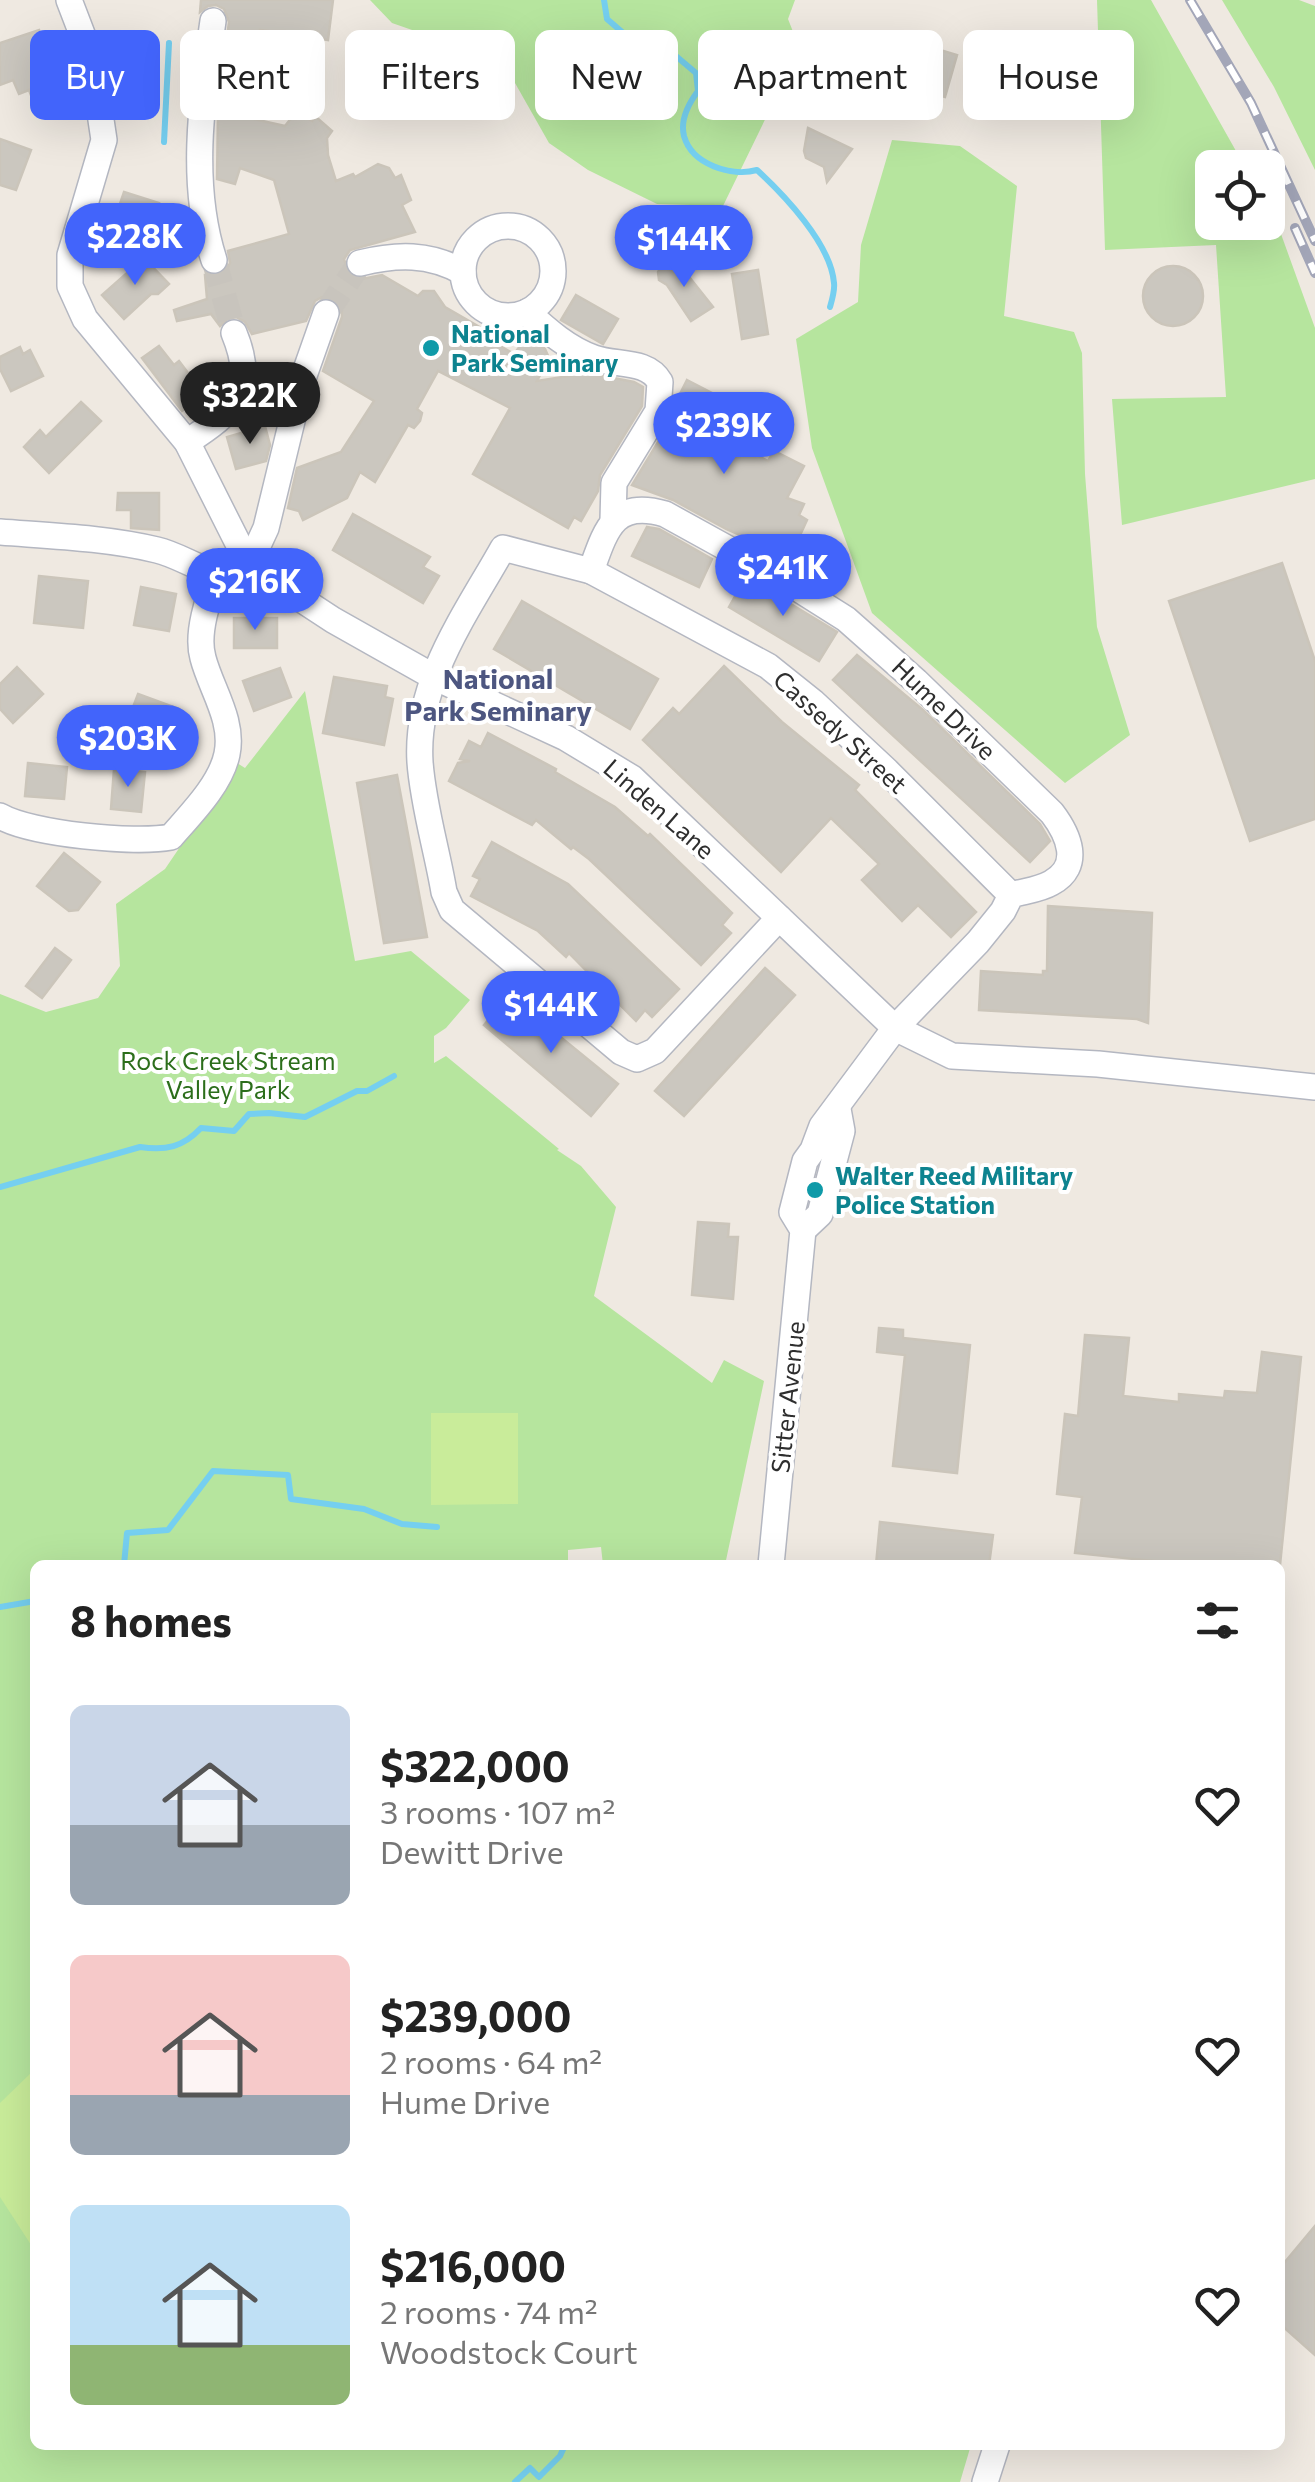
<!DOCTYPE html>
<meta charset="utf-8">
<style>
body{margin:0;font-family:Commissioner,sans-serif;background:#f6f6f6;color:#222;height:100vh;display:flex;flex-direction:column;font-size:38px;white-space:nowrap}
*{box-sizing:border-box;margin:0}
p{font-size:32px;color:#767676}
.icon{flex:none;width:55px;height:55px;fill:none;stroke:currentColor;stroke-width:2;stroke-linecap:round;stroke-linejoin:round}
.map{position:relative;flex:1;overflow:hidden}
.panel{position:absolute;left:30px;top:1560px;width:1255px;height:890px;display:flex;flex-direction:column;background:#fff;border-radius:15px;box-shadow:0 10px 40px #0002}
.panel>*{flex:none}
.guide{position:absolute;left:30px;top:30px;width:1255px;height:90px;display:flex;gap:20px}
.buttons{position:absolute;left:1195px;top:150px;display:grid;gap:20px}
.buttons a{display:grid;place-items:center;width:90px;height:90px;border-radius:15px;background:#fff;box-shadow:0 10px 40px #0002;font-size:50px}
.price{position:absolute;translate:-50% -85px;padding:0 22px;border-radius:35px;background:#4264fb;color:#fff;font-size:32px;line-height:65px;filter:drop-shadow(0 2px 5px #0008)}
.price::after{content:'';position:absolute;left:50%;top:60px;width:30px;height:22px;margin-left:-15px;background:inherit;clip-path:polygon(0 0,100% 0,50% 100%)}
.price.on{background:#222;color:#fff}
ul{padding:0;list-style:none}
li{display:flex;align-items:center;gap:30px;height:250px;padding:0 40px}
li span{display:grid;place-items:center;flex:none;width:280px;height:200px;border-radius:15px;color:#555}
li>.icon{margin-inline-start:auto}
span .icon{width:120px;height:120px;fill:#fffc;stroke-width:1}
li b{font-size:42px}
h2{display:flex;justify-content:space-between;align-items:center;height:120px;padding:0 40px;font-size:42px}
.tag{padding:0 35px;border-radius:15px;background:#fff;box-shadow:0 10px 40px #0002;font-size:35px;line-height:90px}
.tag.on{background:#4264fb;color:#fff}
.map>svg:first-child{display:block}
.green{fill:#b6e59e}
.pitch{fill:#c9ec9a}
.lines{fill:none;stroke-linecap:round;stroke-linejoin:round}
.stream{stroke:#75cff0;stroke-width:6}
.building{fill:#cbc7bf;stroke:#cbc5ba;stroke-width:2.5}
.minor-tunnel{stroke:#c8c4bd;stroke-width:25;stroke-dasharray:25 12;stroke-linecap:butt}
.minor-casing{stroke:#b4b7c1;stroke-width:28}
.minor{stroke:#fff;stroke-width:25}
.rail-casing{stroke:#a3a6b8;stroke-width:10}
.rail{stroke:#fff;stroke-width:6;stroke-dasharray:19;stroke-linecap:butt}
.culture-dot{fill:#0f9aa8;stroke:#fff;stroke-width:4}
.labels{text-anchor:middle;stroke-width:8;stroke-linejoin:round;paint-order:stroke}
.culture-label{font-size:25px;font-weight:bold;fill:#0d838f;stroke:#fff;text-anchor:start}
.street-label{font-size:25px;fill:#2e2e2e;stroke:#fff}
.park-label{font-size:25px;fill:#2c6e1b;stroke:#fff}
.neighbourhood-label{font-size:28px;font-weight:bold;fill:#4d5680;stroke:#fff}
</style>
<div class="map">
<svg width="1315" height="2482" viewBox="0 0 1315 2482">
<rect width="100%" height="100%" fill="#efe9e1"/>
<g class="green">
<path d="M370,0H795L788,19L803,57L775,99L723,206L657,204L588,170L549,143L515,83L478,53L392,23Z"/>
<path d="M1097,0H1151L1245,167L1212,168V222H1268V209L1281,234L1315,328V479L1122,525L1112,399L1226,397L1216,245L1105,250Z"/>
<path d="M1222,0H1299L1315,6V170L1274,87Z"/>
<path d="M892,140L960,146L1017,186L1004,316L1074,332L1082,353L1085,474L1097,627L1130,735L1065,783L872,613L812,448L796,339L858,302L861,245Z"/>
<path d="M305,691L355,961L411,951L470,1000L446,1028L434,1036V1063L446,1056L559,1149L557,1150L581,1166L616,1207L594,1296L712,1383L724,1360L764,1381L725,1565H603L601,1547L568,1550V1565H35V2445H971L960,2482H0V994L46,1012L98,998L120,966L116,904L165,869L237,763L245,768Z"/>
</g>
<g class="pitch">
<path d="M518,1413V1504L431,1505V1413Z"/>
<path d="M35,2069V2251L0,2197V2103Z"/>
</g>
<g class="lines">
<g class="stream">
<path d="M604,0L607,19L636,44L670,51L696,73L698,91C689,103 680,120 684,136C692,165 732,177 757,170C784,195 831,244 834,283C835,290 832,300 830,307"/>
<path d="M164,142L169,43"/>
<path d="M0,1187L140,1147C166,1151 183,1147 201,1128L234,1131L249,1114L269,1113L305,1117L357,1091H367L394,1076"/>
<path d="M124,1565L127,1533L168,1530L213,1471L288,1475L291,1499L364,1509L402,1524L437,1527"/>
<path d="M0,1607L35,1601"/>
<path d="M515,2482L530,2468L539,2477L560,2456L565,2445"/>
</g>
</g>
<g class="building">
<path d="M201,0H333L328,40L260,30L248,103L254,104L250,118L285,126L296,112L312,121L316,117L332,131L327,138L328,155L336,181L353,174L355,177L378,164L389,168L395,178L401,175L411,200L402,205L415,232L350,250L344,259L349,275L362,279L382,275L418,296L423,291H434L445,307L490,333L488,339L514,354L524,341L534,339L545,349L549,358L537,381L588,373L634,382L643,387L642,406L600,475L598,491L581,521L574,517L568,528L473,474L510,408L438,371L417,409L422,413L420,421L414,428L408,425L375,482L360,472L347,498L303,520L299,511L288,508L297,468L341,452L374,401L323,371L342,317V309L332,298L322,297L315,301L306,321L252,334L245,322L236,317L228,318L220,326L211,314L177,321L174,310L207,299L205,275L217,276L226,271L230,263L228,251L289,234L274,180L240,168L235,184L217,179L218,112L229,22L224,9L216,5L208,6L200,12Z"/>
<path d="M39,30L62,96L35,106L29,90L19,94L13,80L0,85V43Z"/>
<path d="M884,33L957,55L945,97L912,88L908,98L868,86Z"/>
<path d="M808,128L852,149L827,182L824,167L806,158L804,151Z"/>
<path d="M0,139L31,150L16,190L0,185Z"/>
<path d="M124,192L159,203L141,257L106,245Z"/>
<path d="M144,258L169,284L158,294H151L124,319L102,295Z"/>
<path d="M672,262L682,268L713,307L691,321L667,285L659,280L658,272L663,264Z"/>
<circle cx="1173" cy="296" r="30"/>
<path d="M758,270L768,334L742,339L732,274Z"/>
<path d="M576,295L618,319L603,344L561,320Z"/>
<path d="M159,346L174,365L179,361L204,394L182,411L142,358Z"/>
<path d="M20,347L23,354L30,350L43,376L11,391L0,369V357Z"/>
<path d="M687,380L714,394L705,412L719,419L712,432L768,461L774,451L804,466L787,498L804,504L799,515L807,520L790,557L726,529L673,500L632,485L672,419L675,404Z"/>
<path d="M81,402L101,421L49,473L24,447L40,430L46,437Z"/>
<path d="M265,426L270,445L266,461L236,469L227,437Z"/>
<path d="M118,493H159V530L131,528V510H117Z"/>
<path d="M353,514L430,557L423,567L439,576L423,603L333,550Z"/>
<path d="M647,527L659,529L712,559L699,587L632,556Z"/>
<path d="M1282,563L1315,661V819L1250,841L1169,601Z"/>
<path d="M39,576L88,581L83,628L34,623Z"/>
<path d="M746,577L837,632L819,661L729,607Z"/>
<path d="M141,587L176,594L169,631L134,625Z"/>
<path d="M522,601L658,679L630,729L494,649Z"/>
<rect x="234" y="618" width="43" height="30"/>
<path d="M857,655L923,710L1040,824L1050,841L1030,862L833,680Z"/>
<path d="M724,666L782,722L859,785L855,790L976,912L951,937L918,905L902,921L862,880L879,864L831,818L781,872L643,740L673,708L679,714Z"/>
<path d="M17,667L43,694L13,723L0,709V684Z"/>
<path d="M280,668L291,697L254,711L243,681Z"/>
<path d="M334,677L387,686L385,697L393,699L384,745L323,733Z"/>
<path d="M138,694L179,709L168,738L127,723Z"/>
<path d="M488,733L556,769L555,772L615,807L648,836L650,834L732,913L722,925L731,933L701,965L589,859L573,847L571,849L536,820L532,825L449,781L458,763L470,761L460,759L469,741L481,747Z"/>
<path d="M28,763L67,767L64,799L25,796Z"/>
<path d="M114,769L145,772L141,812L111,809Z"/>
<path d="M397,775L427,937L384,943L357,783Z"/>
<path d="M492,842L568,884L679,989L652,1017L645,1010L636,1021L569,953L566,957L538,931L471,896L480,879L473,876Z"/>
<path d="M64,853L100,882L78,910L69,911L37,886Z"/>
<path d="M1048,906L1152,913L1148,1023L1137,1019L979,1010L981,971L1043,975V971H1047Z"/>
<path d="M55,948L71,960L42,998L26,986Z"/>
<path d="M765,968L795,995L684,1116L655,1091Z"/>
<path d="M509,995L618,1084L591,1116L484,1025Z"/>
<path d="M698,1222L729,1224L728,1237H738L733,1299L692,1295Z"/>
<path d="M879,1328L903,1330V1338L970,1345L957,1473L893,1466L905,1355L877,1352Z"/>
<path d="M1085,1335L1129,1338L1123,1396L1179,1402V1394L1224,1398L1225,1391L1257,1393L1262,1352L1301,1357L1280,1565H1192L1075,1553L1082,1497L1057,1494L1065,1414L1078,1416Z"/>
<path d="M880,1522L993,1535L989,1565H876Z"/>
<path d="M1315,2226V2355L1280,2324V2268Z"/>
</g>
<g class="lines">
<g class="minor-tunnel">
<path d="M214,260L234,333"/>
<path d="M326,313L360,263"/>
</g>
<g class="minor-casing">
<g id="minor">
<path d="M69,0L92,60L104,140L70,255V286L85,319L187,442L249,565L333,620L434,677L566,738L632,778L895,1028L952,1056L1098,1064L1315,1087"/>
<path d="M213,21C202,99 189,183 214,260"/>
<circle cx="508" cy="271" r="45"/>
<path d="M360,263C397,254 429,253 463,272"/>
<path d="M527,312C547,330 568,349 594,358C616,366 647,359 660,382L658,411L614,483L613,520"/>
<path d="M187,442C233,412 258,391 234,333"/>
<path d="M0,532C52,536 107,538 157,550C183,556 206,576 231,574"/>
<path d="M249,565L266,528L301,384L326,313"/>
<path d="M591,571C606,529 614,499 665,514L781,578L846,619L916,681L1052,813C1068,834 1083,866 1051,883C1039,890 1024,891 1011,895L1003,911L978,942L895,1028L822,1126L813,1150L805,1161L792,1212L803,1230L771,1565"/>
<path d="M0,816C31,834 135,844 171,837C191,814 221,784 227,754C234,720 211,689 203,658C196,634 208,597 218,575"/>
<path d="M779,918L655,1051L637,1059L621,1052L452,910L444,892C437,850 423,805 420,762C415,682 466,614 503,548L591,571L768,666L813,702L887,771L1011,895"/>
<path d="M803,1230L820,1214L842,1131L838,1109"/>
<path d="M985,2482L997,2445"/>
</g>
</g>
<use href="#minor" class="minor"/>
<g class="rail-casing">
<g id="rail">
<path d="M1190,0L1251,103L1315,241"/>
<path d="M1295,228L1315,273"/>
</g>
</g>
<use href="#rail" class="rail"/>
</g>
<g class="culture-dot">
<circle cx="431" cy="348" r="10"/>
<circle cx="815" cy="1190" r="10"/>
</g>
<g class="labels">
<g class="culture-label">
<text x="451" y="343">National<tspan x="451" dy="29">Park Seminary</tspan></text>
<text x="835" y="1185">Walter Reed Military<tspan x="835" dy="29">Police Station</tspan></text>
</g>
<g class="street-label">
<text transform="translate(944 709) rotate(44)" y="9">Hume Drive</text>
<text transform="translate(840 732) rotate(42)" y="9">Cassedy Street</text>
<text transform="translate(659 809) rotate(41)" y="9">Linden Lane</text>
<text transform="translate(788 1397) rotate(-84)" y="9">Sitter Avenue</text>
</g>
<g class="park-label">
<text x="228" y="1070">Rock Creek Stream<tspan x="228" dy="29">Valley Park</tspan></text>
</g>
<g class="neighbourhood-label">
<text x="498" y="689">National<tspan x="498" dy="32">Park Seminary</tspan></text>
</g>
</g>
</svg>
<div class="buttons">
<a><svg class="icon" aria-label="locate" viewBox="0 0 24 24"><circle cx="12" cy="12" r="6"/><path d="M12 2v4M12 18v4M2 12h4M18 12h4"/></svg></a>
</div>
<b class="price" style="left:135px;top:288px">$228K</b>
<b class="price" style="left:684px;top:290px">$144K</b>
<b class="price on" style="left:250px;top:447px">$322K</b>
<b class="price" style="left:724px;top:477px">$239K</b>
<b class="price" style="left:783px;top:619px">$241K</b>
<b class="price" style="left:255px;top:633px">$216K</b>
<b class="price" style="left:128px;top:790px">$203K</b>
<b class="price" style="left:551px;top:1056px">$144K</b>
<div class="guide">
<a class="tag on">Buy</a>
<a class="tag">Rent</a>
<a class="tag">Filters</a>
<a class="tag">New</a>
<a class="tag">Apartment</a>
<a class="tag">House</a>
</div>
<section class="panel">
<h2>8 homes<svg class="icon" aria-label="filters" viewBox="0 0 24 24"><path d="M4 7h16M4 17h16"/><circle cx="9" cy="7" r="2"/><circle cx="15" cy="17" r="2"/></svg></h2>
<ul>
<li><span style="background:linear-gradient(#c9d6e8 60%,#9aa5b1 0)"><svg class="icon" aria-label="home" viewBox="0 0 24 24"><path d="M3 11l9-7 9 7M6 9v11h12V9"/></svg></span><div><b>$322,000</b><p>3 rooms · 107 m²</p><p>Dewitt Drive</p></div><svg class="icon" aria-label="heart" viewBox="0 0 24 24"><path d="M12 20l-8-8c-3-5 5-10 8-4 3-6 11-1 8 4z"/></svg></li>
<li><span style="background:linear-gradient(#f6c9c9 70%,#9aa5b1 0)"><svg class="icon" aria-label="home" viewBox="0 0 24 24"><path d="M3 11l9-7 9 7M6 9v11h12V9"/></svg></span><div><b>$239,000</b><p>2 rooms · 64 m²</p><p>Hume Drive</p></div><svg class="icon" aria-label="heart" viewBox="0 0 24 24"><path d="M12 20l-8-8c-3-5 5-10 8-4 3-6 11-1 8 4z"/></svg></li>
<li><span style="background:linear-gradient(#bfe0f5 70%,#8fb573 0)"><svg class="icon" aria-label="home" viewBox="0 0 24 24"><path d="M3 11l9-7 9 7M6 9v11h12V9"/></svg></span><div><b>$216,000</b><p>2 rooms · 74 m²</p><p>Woodstock Court</p></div><svg class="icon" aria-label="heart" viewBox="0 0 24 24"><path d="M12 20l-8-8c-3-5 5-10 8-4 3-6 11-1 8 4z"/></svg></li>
</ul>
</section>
</div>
